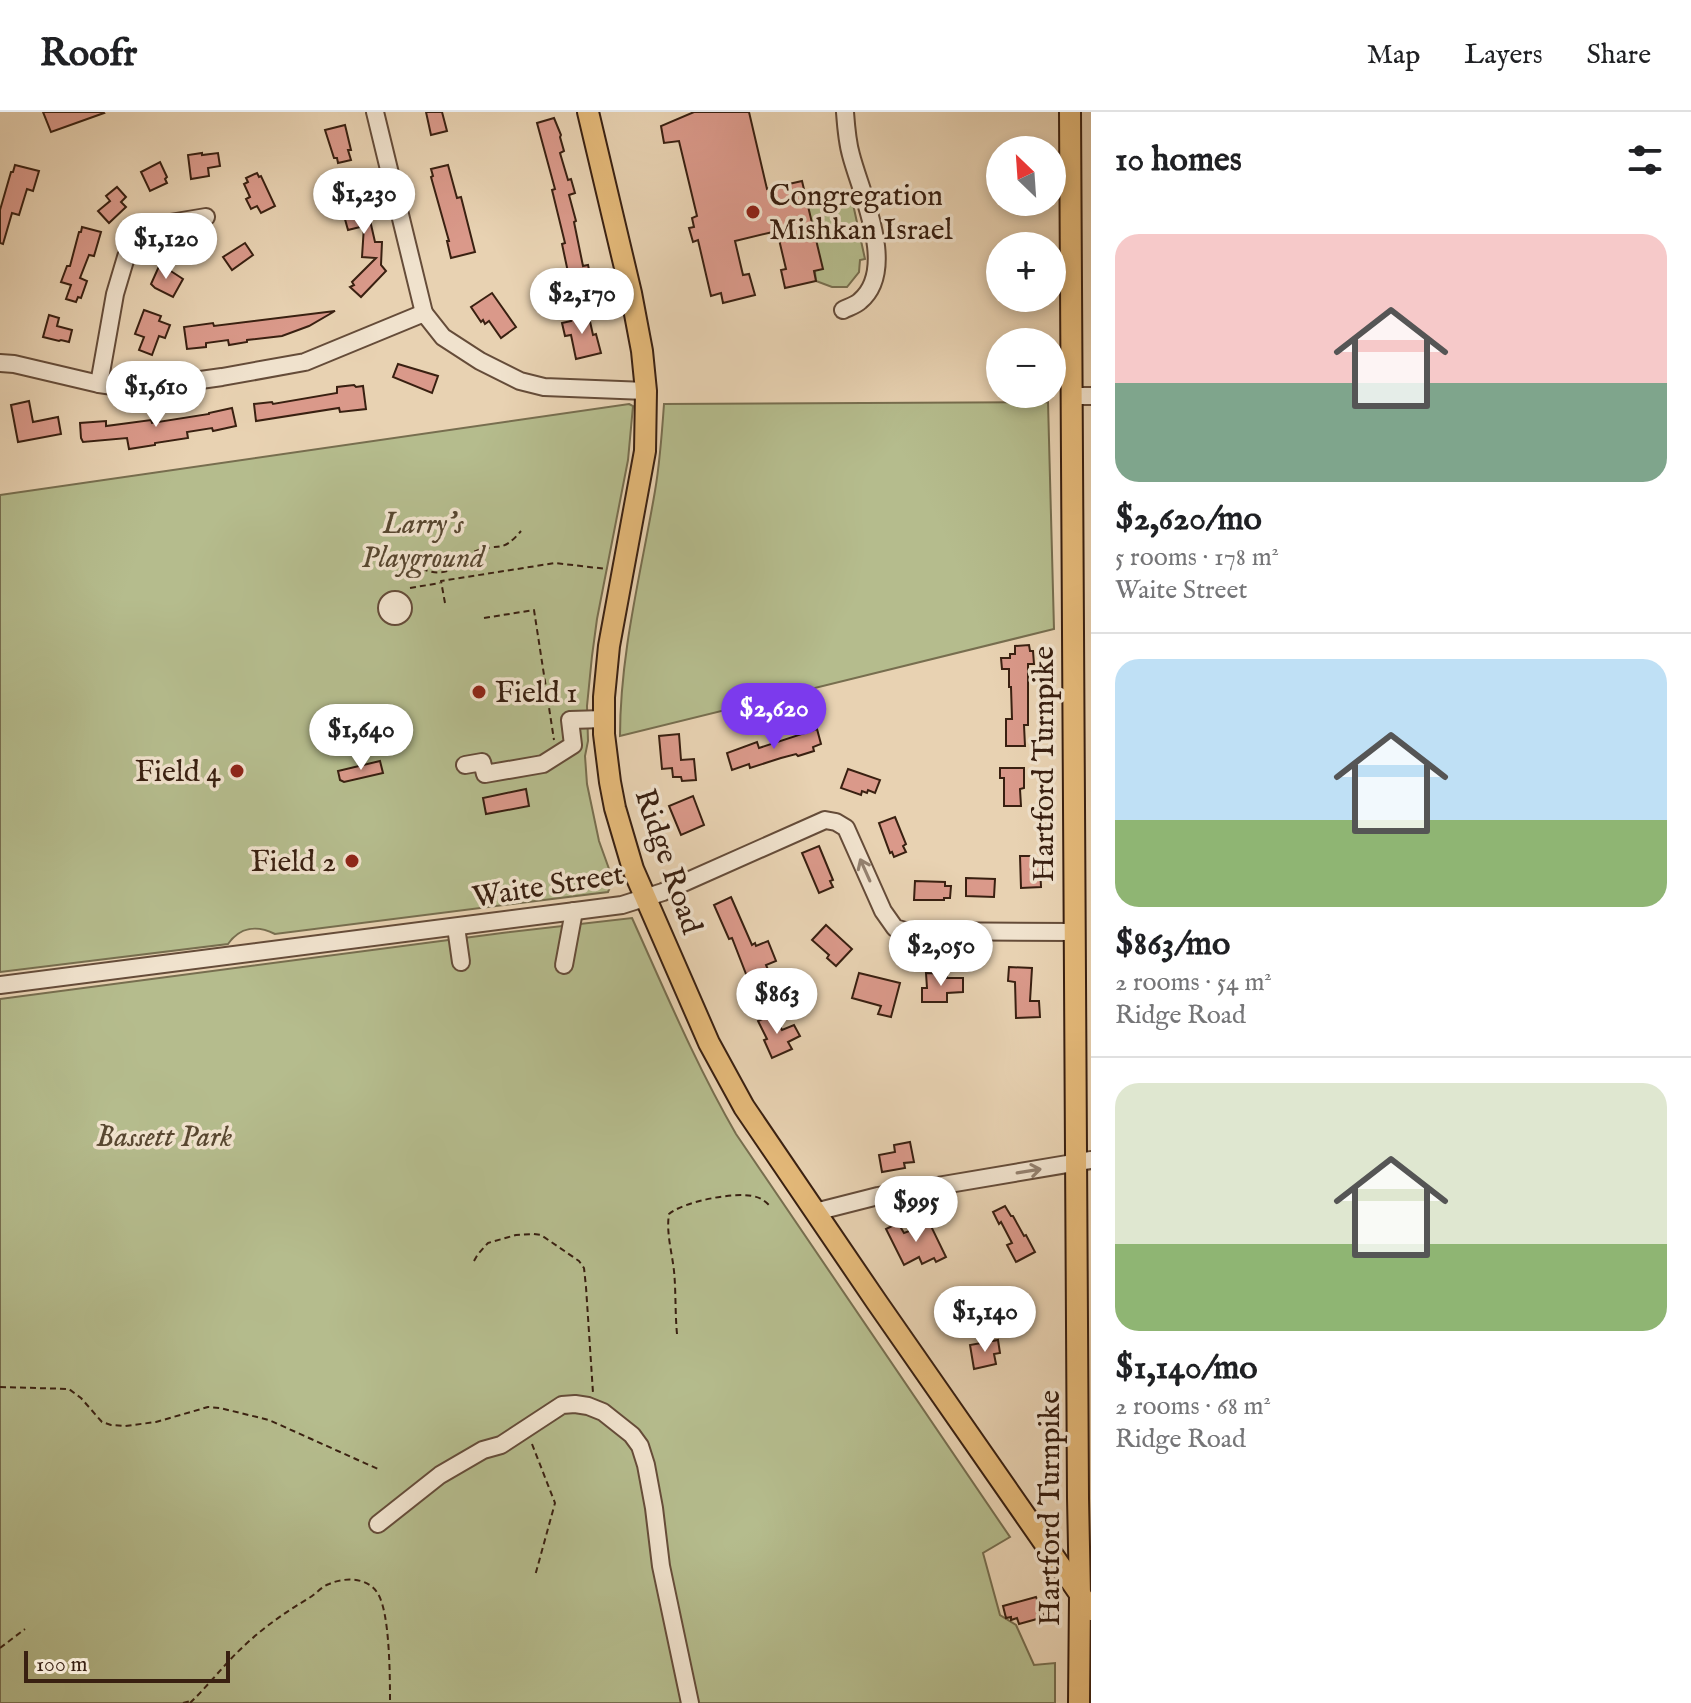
<!DOCTYPE html>
<meta charset="utf-8">
<style>
body{margin:0;font-family:"IM FELL English",serif;background:#f2f2f2;color:#202124;height:100vh;display:flex;flex-direction:column;font-size:30px;white-space:nowrap}
*{box-sizing:border-box;margin:0}
p{font-size:26px;color:#757577}
.icon{flex:none;width:44px;height:44px;fill:none;stroke:currentColor;stroke-width:2;stroke-linecap:round;stroke-linejoin:round}
.map{position:relative;flex:1;overflow:hidden}
.sheet{display:flex;flex-direction:column;background:#fff;width:600px}
.sheet>*{flex:none}
.needle{width:52px;rotate:335deg}
.controls{position:absolute;left:986px;top:24px;display:grid;gap:16px}
.controls a{display:grid;place-items:center;width:80px;height:80px;border-radius:50%;background:#fff;box-shadow:0 4px 12px #0003;font-size:40px}
.scale{position:absolute;left:24px;bottom:20px;width:206px;box-sizing:border-box;padding-left:8px;border:4px solid #392011;border-top:0;font-size:22px;line-height:28px;white-space:nowrap;color:#392011;-webkit-text-stroke:6px #f0e2cd;paint-order:stroke}
.price{position:absolute;translate:-50% -68px;padding:0 18px;border-radius:28px;background:#fff;color:#222;font-size:26px;line-height:52px;filter:drop-shadow(0 2px 4px #0008)}
.price::after{content:'';position:absolute;left:50%;top:48px;width:24px;height:18px;margin-left:-12px;background:inherit;clip-path:polygon(0 0,100% 0,50% 100%)}
.price.active{background:#7c3aed;color:#fff}
ul{padding:0;list-style:none}
li{display:grid;align-content:center;gap:16px;height:424px;padding:0 24px}
li+li{border-top:2px solid #e0e0e0}
li span{display:grid;place-items:center;height:248px;border-radius:24px;color:#555}
li>.icon{margin-inline-start:auto}
span .icon{width:144px;height:144px;fill:#fffc;stroke-width:1}
li b{font-size:34px}
h2{display:flex;justify-content:space-between;align-items:center;height:96px;padding:0 24px;font-size:34px}
header{display:flex;align-items:center;gap:48px;box-sizing:border-box;height:112px;padding:0 40px;background:#fff;border-bottom:2px solid #e0e0e0}
header strong{font-size:38px}
nav{display:flex;gap:44px;margin-inline-start:auto;font-size:28px}
main{display:flex;flex:1;min-height:0}
.map>svg:first-child{display:block}
.green{fill:#b5bc8d;stroke:#776e4f;stroke-width:2}
.building{fill:#da998a;stroke:#392011;stroke-width:2}
.lines{fill:none;stroke-linecap:round;stroke-linejoin:round}
.minor-casing{stroke:#654c39;stroke-width:20}
.major-casing{stroke:#392011;stroke-width:24}
.path{stroke:#392011;stroke-width:2;stroke-dasharray:6 4;stroke-linecap:butt}
.minor{stroke:#f0e2cd;stroke-width:16}
.major{stroke:#e4b979;stroke-width:20}
.oneway{stroke:#94816f}
.poi-dot{fill:#8f2418;stroke:#f0e2cd;stroke-width:3}
.labels{text-anchor:middle;stroke-width:7;stroke-linejoin:round;paint-order:stroke}
.poi-label{font-size:30px;fill:#392011;stroke:#f0e2cd;text-anchor:start}
.park-label{font-size:30px;font-style:italic;fill:#584730;stroke:#f0e2cd}
.street-label{font-size:30px;fill:#392011;stroke:#f0e2cd}
</style>
<header>
<strong>Roofr</strong>
<nav><a>Map</a><a>Layers</a><a>Share</a></nav>
</header>
<main>
<div class="map">
<svg width="1091" height="1591" viewBox="0 0 1091 1591">
<rect width="100%" height="100%" fill="#e8d2b2"/>
<filter id="stains"><feTurbulence type="fractalNoise" baseFrequency=".0025" numOctaves="4"/><feColorMatrix values="0 0 0 0 .2 0 0 0 0 .09 0 0 0 0 .02 0 0 0 .5 -.17"/></filter>
<radialGradient id="worn" r=".72"><stop offset=".6" stop-color="#630" stop-opacity="0"/><stop offset="1" stop-color="#630" stop-opacity=".3"/></radialGradient>
<g class="green">
<path d="M825,90C835,99 841,95 853,92L865,147L860,148L859,160L847,175H832L816,169L808,95Z"/>
<path d="M1048,290L1054,517L620,624C620,541 641,461 655,379C660,350 662,321 664,292Z"/>
<path d="M629,292L633,294L628,348L597,507L592,544L587,594L588,629L585,644L587,672L599,729L613,768L608,780L275,822C257,813 240,815 228,832L0,860V383Z"/>
<path d="M632,806C665,879 696,953 736,1022L1010,1425L983,1441L1000,1503L1016,1513L1034,1553L1055,1551V1591H0V887L502,821Z"/>
</g>
<g class="building">
<path d="M43,0H103L104,1L51,20Z"/>
<path d="M426,0H442L447,19L431,23Z"/>
<path d="M694,0H749L767,77L802,69L823,157L814,159L816,169L785,176L781,158L786,157L777,119L735,129L743,163L749,162L755,183L723,191L721,181L711,184L698,128L693,130L689,116L694,115L692,106L697,104L679,29L664,31L661,14Z"/>
<path d="M554,6L561,23L560,25L564,39L560,41L568,68L571,67L575,81L569,83L576,109L574,110L583,154L588,153L592,171L588,172L589,176L572,179L562,132L565,131L552,78L555,77L537,11Z"/>
<path d="M345,13L351,38H348L351,48L338,51L337,46H334L325,18Z"/>
<path d="M202,41V43L218,41L220,54L208,56L209,64L191,67L188,43Z"/>
<path d="M160,50L167,65L165,67L167,71L150,79L141,60Z"/>
<path d="M15,53L39,59L33,79L27,77L19,103L12,101L3,132L0,131V98L11,60H13Z"/>
<path d="M448,53L457,86L461,85L475,140L451,146L447,129H449L431,65L433,64L431,57Z"/>
<path d="M257,61L259,65L261,64L275,94L261,101L257,94L251,97L246,87L250,85L244,72L248,70L246,66Z"/>
<path d="M363,68L370,95H367L375,130H382L381,153L386,159L361,185L350,175L354,173L352,170L376,146L362,145L364,114L348,118L343,100L348,99L346,90L349,89L345,72Z"/>
<path d="M117,75L126,85L121,90L126,95L109,111L98,99L110,89L106,84Z"/>
<path d="M82,115L101,120L94,144L89,143L80,166L87,169L81,186L78,185L76,190L66,187L71,173L61,170L67,154H70L79,120H81Z"/>
<path d="M245,131L253,143L232,158L223,145Z"/>
<path d="M160,152L183,167L173,185L155,176L151,172Z"/>
<path d="M492,181L516,215L501,226L489,209L485,212L483,208L481,210L471,195Z"/>
<path d="M144,198L161,204L159,209L170,213L165,226L159,224L152,243L139,238L144,225L135,222Z"/>
<path d="M335,199L309,214L282,224L247,228V230L229,233L228,228L206,231V235L187,237L184,215L213,211L214,214Z"/>
<path d="M581,200L583,206L589,205L593,223L596,222L601,241L576,247L571,223L565,224L562,211L571,209L569,203Z"/>
<path d="M49,203L59,206L57,214L72,218L69,230L61,228L59,229L43,225Z"/>
<path d="M398,252L438,264L432,281L393,265Z"/>
<path d="M354,273L356,275L363,274L366,297L340,300L339,296L256,309L254,292L272,290L273,292L337,281V275Z"/>
<path d="M29,289L33,310L58,305L61,322L18,330L11,293Z"/>
<path d="M232,296L236,314L213,319L212,316L187,320L188,326L155,331V333L129,337L127,326L83,330L81,326L80,311L106,309V314L151,308L152,311L209,302V301Z"/>
<path d="M1029,533L1030,539H1033L1034,552H1028V613H1024L1025,634H1006V607H1012L1011,575H1009V557H1002L1001,546H1010V542H1015V534Z"/>
<path d="M817,617L821,632L813,635L814,639L798,644L796,642L781,646L750,656L749,652L732,658L727,641L757,630L759,636Z"/>
<path d="M679,622L681,648L694,647L696,668L682,669L681,665H673L672,656L662,657L659,624Z"/>
<path d="M380,649L383,661L344,670L340,668L338,659Z"/>
<path d="M1000,656H1024V676L1020,677L1021,694H1004V666H1000Z"/>
<path d="M848,657L880,668L875,681L868,678L867,681L862,679L861,683L841,676Z"/>
<path d="M526,677L529,694L486,702L483,686Z"/>
<path d="M693,684L704,713L681,723L669,694Z"/>
<path d="M895,705L906,732L903,734L906,740L894,745L892,740L890,741L879,711Z"/>
<path d="M819,734L833,768L830,769L833,775L819,781L802,741Z"/>
<path d="M1020,744H1034V752H1040L1041,775L1021,776Z"/>
<path d="M966,766L995,767L994,785L966,784Z"/>
<path d="M915,769L945,770V774H951L950,786H944V788H914Z"/>
<path d="M731,785L752,833L755,831L756,834L768,829L776,849L766,853L769,860L767,861L772,873L753,880L732,826L729,827L714,793Z"/>
<path d="M826,813L852,837L836,854L827,846L829,843L812,828Z"/>
<path d="M1009,855L1032,856L1030,889H1039L1040,905L1016,906L1015,870L1008,869Z"/>
<path d="M859,861L900,871L891,905L878,902L881,894L852,886Z"/>
<path d="M926,861L947,862V866H963V880L947,881V890H922V876H927Z"/>
<path d="M774,902L782,918L794,913L800,924L788,930L792,937L772,946L764,928L767,927L758,909Z"/>
<path d="M910,1030L914,1050L904,1051L905,1056L882,1060L879,1043L895,1040L894,1033Z"/>
<path d="M1005,1094L1011,1104H1013L1024,1124L1026,1123L1035,1140L1016,1150L1007,1133L1012,1131L1001,1110L999,1112L993,1100Z"/>
<path d="M898,1111L904,1121L912,1118L913,1121L930,1112L946,1145L936,1150L934,1146L922,1152L919,1145L904,1153L886,1117Z"/>
<path d="M998,1228L1000,1241L994,1242L996,1252L974,1257L970,1233Z"/>
<path d="M1036,1485L1044,1505L1019,1512L1017,1506L1011,1508V1505L1006,1506L1003,1494Z"/>
</g>
<g class="lines">
<g class="minor-casing">
<g id="minor">
<path d="M375,0L424,201"/>
<path d="M843,198C849,195 856,193 860,189C898,157 861,82 851,43C847,29 846,14 845,0"/>
<path d="M0,251L14,252L99,272L127,276L179,271L222,265L305,250L424,201L443,225L480,249L520,269L544,275L646,279"/>
<path d="M99,272L115,182L126,145L137,129L151,118L170,111L206,105"/>
<path d="M1072,284H1091"/>
<circle cx="395" cy="496" r="8"/>
<path d="M465,653L482,650L485,662L543,652L573,633L570,608L604,607"/>
<path d="M456,815L461,850"/>
<path d="M564,853L574,799"/>
<path d="M0,873L622,793L663,780L825,708L836,710L846,716L883,799L895,816L905,819L1075,820"/>
<path d="M815,1100L878,1084L1091,1048"/>
<path d="M378,1412L440,1363L483,1338L501,1333L562,1293L575,1292L588,1294L603,1300L632,1323L640,1334L646,1353L654,1396L661,1454L690,1591"/>
</g>
</g>
<g class="major-casing">
<g id="major">
<path d="M588,0L631,181L642,239L646,279L645,339L609,534L604,585V622L610,670L615,696L633,757L709,931L744,995L876,1189L1091,1498"/>
<path d="M1070,0L1078,1386L1080,1483L1079,1591"/>
</g>
</g>
<g class="path">
<path d="M413,452C423,458 437,464 450,458C454,456 455,451 459,448C463,444 470,441 476,439C498,430 501,443 521,419"/>
<path d="M410,476L440,471"/>
<path d="M445,491L441,469L555,451L607,457"/>
<path d="M484,506L534,498L554,628"/>
<path d="M474,1149L478,1142L488,1131L516,1123L533,1122L541,1123L579,1149L584,1156L586,1175L593,1281"/>
<path d="M677,1222C675,1201 676,1179 674,1159C672,1140 666,1121 669,1102C683,1090 732,1080 752,1084C759,1085 764,1088 769,1093"/>
<path d="M0,1275L69,1277L81,1286L102,1310L111,1313L125,1314L156,1310L208,1295L220,1296L269,1308L378,1357"/>
<path d="M532,1332L555,1391L535,1464"/>
<path d="M0,1536L25,1517"/>
<path d="M183,1591L191,1589"/>
<path d="M190,1591C209,1573 225,1551 245,1533C265,1514 286,1500 309,1486C316,1482 321,1475 329,1472C344,1465 369,1465 378,1482C390,1501 390,1567 390,1591"/>
</g>
<use href="#minor" class="minor"/>
<use href="#major" class="major"/>
</g>
<defs><path id="oneway-shaft" d="M-6 0H5M1.5-3L5.5 0L1.5 3" fill="none" stroke-width="1.6" stroke-linecap="round" stroke-linejoin="round" transform="scale(2)"/></defs>
<g class="oneway">
<use href="#oneway-shaft" transform="translate(865 758) rotate(-114)"/>
<use href="#oneway-shaft" transform="translate(1029 1059) rotate(-9)"/>
</g>
<g class="poi-dot">
<circle cx="753" cy="100" r="8"/>
<circle cx="479" cy="580" r="8"/>
<circle cx="237" cy="659" r="8"/>
<circle cx="352" cy="749" r="8"/>
</g>
<g class="labels">
<g class="poi-label">
<text x="769" y="93">Congregation<tspan x="769" dy="34">Mishkan Israel</tspan></text>
<text x="495" y="590">Field 1</text>
<text x="221" y="669" text-anchor="end">Field 4</text>
<text x="336" y="759" text-anchor="end">Field 2</text>
</g>
<g class="park-label">
<text x="423" y="421">Larry's<tspan x="423" dy="34">Playground</tspan></text>
<text x="164" y="1034">Bassett Park</text>
</g>
<g class="street-label">
<text transform="translate(1043 652) rotate(-90)" y="10">Hartford Turnpike</text>
<text transform="translate(669 749) rotate(71)" y="10">Ridge Road</text>
<text transform="translate(548 773) rotate(-9)" y="10">Waite Street</text>
<text transform="translate(1049 1396) rotate(-90)" y="10">Hartford Turnpike</text>
</g>
</g>
<rect width="100%" height="100%" filter="url(#stains)"/>
<rect width="100%" height="100%" fill="url(#worn)"/>
</svg>
<div class="controls">
<a><svg class="needle" viewBox="-14 -14 28 28"><path d="M0-13l5 13h-10z" fill="#e53935"/><path d="M0 13l5-13h-10z" fill="#757577"/></svg></a>
<a>+</a>
<a>−</a>
</div>
<div class="scale">100 m</div>
<b class="price" style="left:364px;top:124px">$1,230</b>
<b class="price" style="left:166px;top:169px">$1,120</b>
<b class="price" style="left:582px;top:224px">$2,170</b>
<b class="price" style="left:156px;top:317px">$1,610</b>
<b class="price active" style="left:774px;top:639px">$2,620</b>
<b class="price" style="left:361px;top:660px">$1,640</b>
<b class="price" style="left:941px;top:876px">$2,050</b>
<b class="price" style="left:777px;top:924px">$863</b>
<b class="price" style="left:916px;top:1132px">$995</b>
<b class="price" style="left:985px;top:1242px">$1,140</b>
</div>
<section class="sheet">
<h2>10 homes<svg class="icon" aria-label="filters" viewBox="0 0 24 24"><path d="M4 7h16M4 17h16"/><circle cx="9" cy="7" r="2"/><circle cx="15" cy="17" r="2"/></svg></h2>
<ul>
<li><span style="background:linear-gradient(#f6c9c9 60%,#7fa58c 0)"><svg class="icon" aria-label="home" viewBox="0 0 24 24"><path d="M3 11l9-7 9 7M6 9v11h12V9"/></svg></span><div><b>$2,620/mo</b><p>5 rooms · 178 m²</p><p>Waite Street</p></div></li>
<li><span style="background:linear-gradient(#bfe0f5 65%,#8fb573 0)"><svg class="icon" aria-label="home" viewBox="0 0 24 24"><path d="M3 11l9-7 9 7M6 9v11h12V9"/></svg></span><div><b>$863/mo</b><p>2 rooms · 54 m²</p><p>Ridge Road</p></div></li>
<li><span style="background:linear-gradient(#dfe7d0 65%,#8fb573 0)"><svg class="icon" aria-label="home" viewBox="0 0 24 24"><path d="M3 11l9-7 9 7M6 9v11h12V9"/></svg></span><div><b>$1,140/mo</b><p>2 rooms · 68 m²</p><p>Ridge Road</p></div></li>
</ul>
</section>
</main>
